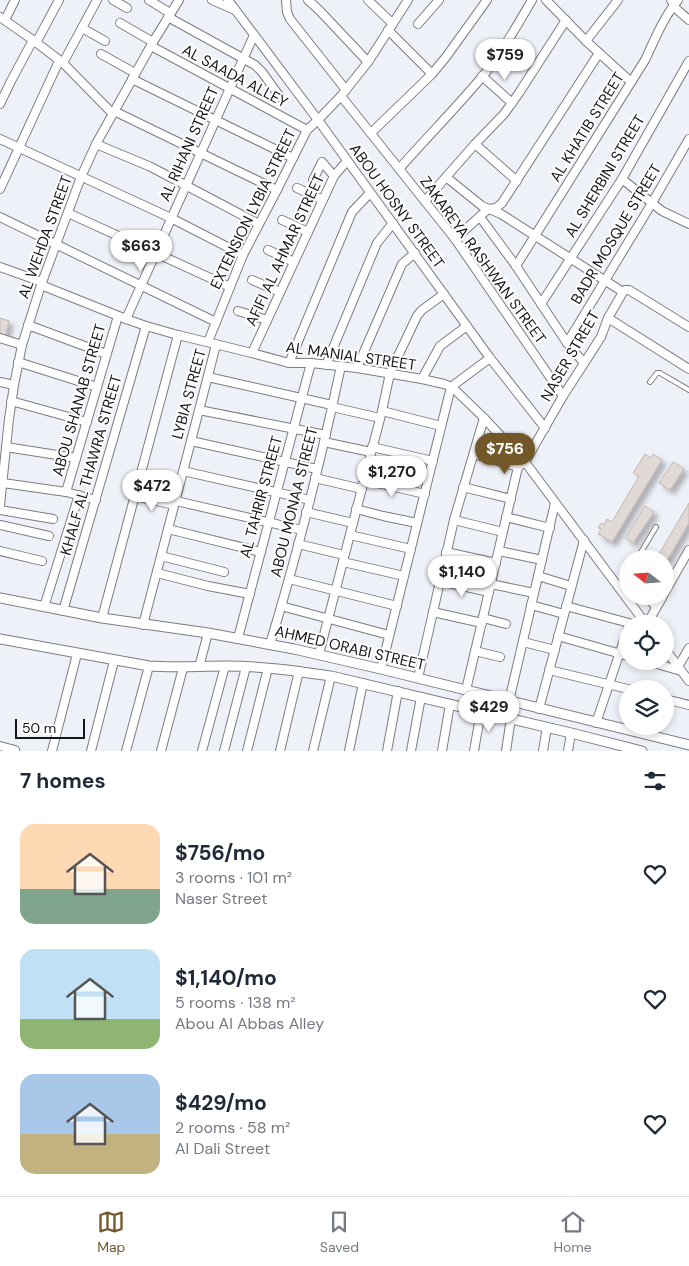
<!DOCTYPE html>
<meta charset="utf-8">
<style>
body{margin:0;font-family:"DM Sans",sans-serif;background:#f6f6f7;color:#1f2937;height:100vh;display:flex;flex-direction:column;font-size:19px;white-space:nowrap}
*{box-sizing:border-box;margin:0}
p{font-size:16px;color:#747a83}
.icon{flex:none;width:28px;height:28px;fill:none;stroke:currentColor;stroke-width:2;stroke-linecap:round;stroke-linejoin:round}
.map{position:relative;height:751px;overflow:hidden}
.drawer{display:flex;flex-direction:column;background:#fff;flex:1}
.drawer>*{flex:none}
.needle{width:32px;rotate:287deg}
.controls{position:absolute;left:619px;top:550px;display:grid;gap:10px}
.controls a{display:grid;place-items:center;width:55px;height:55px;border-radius:50%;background:#fff;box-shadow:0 2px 8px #0003;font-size:25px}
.scale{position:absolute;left:15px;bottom:12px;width:70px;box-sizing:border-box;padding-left:5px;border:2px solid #131416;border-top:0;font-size:14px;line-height:18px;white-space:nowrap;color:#131416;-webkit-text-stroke:4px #fefefe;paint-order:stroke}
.price{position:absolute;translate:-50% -42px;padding:0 11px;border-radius:18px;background:#fff;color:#222;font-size:16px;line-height:32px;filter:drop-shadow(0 1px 2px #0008)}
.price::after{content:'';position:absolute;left:50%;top:30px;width:15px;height:11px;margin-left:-8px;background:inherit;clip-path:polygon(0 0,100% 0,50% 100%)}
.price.selected{background:#725829;color:#fff}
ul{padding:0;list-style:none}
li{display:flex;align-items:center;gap:15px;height:125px;padding:0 20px}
li span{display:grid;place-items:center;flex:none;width:140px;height:100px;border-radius:15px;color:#555}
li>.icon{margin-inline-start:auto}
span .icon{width:60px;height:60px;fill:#fffc;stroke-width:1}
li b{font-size:21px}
h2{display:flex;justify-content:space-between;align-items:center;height:60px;padding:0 20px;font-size:21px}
.menu{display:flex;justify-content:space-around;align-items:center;height:70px;border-top:1px solid #e0e1e3;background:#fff;font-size:14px;color:#747a83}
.menu a{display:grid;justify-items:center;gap:2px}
.menu .selected{color:#725829}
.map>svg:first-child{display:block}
.building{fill:#e1d9d5;stroke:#c0b8b4;filter:url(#shadow)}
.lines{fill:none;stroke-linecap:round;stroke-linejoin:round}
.service-casing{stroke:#7c7d84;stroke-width:6}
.minor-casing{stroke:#7c7d84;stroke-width:10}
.tertiary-casing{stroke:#7c7d84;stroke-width:11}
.service{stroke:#fff;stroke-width:4}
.minor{stroke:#fff;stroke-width:8}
.tertiary{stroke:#fff;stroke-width:9}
.labels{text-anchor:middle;stroke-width:4;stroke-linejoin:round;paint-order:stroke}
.street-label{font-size:15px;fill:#131416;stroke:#fefefe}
</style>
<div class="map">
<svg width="689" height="751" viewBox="0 0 689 751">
<defs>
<filter id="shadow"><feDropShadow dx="4.5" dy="4.5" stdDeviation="2.5" flood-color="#0004"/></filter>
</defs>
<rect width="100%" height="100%" fill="#eff1f8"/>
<g class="building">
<path d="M0,318L9,321L5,336L0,335Z"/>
<path d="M645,454L651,458L653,454L662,460L612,542L598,534L601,529L598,528L601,523L604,525L607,519L612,522L639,476L633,473Z"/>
<path d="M673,462L684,469L670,490L659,483Z"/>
<path d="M689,503V523L665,564V559H656Z"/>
<path d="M645,506L654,512L633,543L625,538Z"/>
</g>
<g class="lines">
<g class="service-casing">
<g id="service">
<path d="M650,382L657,373H660L689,390"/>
<path d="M637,559L656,527"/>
<path d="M628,577V579"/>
<path d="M636,596L650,603L655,609"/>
</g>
</g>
<g class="minor-casing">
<g id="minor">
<path d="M113,0L127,8"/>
<path d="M149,0L170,13"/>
<path d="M212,0L235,10"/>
<path d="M228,0L318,120L490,358L545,428"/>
<path d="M286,0L287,12L290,19L346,90"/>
<path d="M308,0L320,11L368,62"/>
<path d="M368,0L393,24"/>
<path d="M546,0L586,41L631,82"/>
<path d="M671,0L673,3V6L689,20"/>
<path d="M0,17L33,40L63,63L113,114"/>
<path d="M168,17L255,65L262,72L280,97"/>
<path d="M5,20L15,0"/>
<path d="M120,23L153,42"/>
<path d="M418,24L439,0"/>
<path d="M82,28L105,41"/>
<path d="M388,30L432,74"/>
<path d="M586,41L618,0"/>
<path d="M36,43L59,0"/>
<path d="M151,46L307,130"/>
<path d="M101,54L135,73"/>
<path d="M63,63L97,0"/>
<path d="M482,76L512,103"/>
<path d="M132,79L293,158"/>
<path d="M341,96L455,239L563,396"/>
<path d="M0,104L11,81L33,40"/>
<path d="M114,111L277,190"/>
<path d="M371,133L432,74L446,57L487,0"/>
<path d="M0,139L171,218L243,255"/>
<path d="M96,144L151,167L259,224"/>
<path d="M475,144L517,181"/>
<path d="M399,169C428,136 459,105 487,71C504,49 518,24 532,0"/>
<path d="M446,177L482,206L501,214L623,292"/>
<path d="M622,179L662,211L689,224"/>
<path d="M313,180L322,162L334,176"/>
<path d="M297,188L323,200"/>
<path d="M0,189L59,61"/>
<path d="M425,201L475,144L504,114L519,93L566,20"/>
<path d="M68,213L230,287"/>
<path d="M0,217L216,322"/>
<path d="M480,217L516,266L567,343L584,363"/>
<path d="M282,220L308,232"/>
<path d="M455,239L488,209L496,208L502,203L599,53"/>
<path d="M268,250L294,262"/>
<path d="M516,266L645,60C655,39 663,18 678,0"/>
<path d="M0,267L42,282"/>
<path d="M252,280L280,292"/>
<path d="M41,285L126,319L146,326L178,335L252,353L289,363H311L357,368L422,379L444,384L452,387L484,418L525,462L646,624"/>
<path d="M623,292L625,290H629L689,327"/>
<path d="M541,304L622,179L689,61"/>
<path d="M238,311L267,320"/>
<path d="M608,318L689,369"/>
<path d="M126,319L254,35"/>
<path d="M28,325L106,354"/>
<path d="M0,338L22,345"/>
<path d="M208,342L243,255L277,190L307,130L318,120L341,96L368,62L408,0"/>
<path d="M567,343L652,203L689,139"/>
<path d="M252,353L334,176L347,161"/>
<path d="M18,362L97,387"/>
<path d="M289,363L352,212L370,193"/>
<path d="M326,365L377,243L393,223"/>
<path d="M357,368L402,264L415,253"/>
<path d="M208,377L332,405"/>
<path d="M422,379L440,346L467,326"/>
<path d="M0,382L14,385"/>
<path d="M11,401L87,422"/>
<path d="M332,407L380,418"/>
<path d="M199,410L326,435"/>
<path d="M382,411L441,426"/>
<path d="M191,441L317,469"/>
<path d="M324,442L371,452"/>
<path d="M6,447L76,458"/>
<path d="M372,447L433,461"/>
<path d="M474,454L518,467"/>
<path d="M183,471L310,500"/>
<path d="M315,478L362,489"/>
<path d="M364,480L425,494"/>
<path d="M3,483L66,492L96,500"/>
<path d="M463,487L511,499"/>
<path d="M66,492L118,316"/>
<path d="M135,496L174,505"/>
<path d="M176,501L302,530"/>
<path d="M0,505L9,419L14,385L22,345L41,285L81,177L96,144L153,42L179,0"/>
<path d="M356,509L383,516L417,523"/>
<path d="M0,510L53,519"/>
<path d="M306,512L353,523"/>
<path d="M506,517L550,528"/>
<path d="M454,520L503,532"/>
<path d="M0,525L49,536"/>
<path d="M168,529L261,552"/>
<path d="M350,535L411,549"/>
<path d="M298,544L344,555"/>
<path d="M0,551L42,561"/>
<path d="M499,551L542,560"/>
<path d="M446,552L496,563"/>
<path d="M161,556L224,572"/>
<path d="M343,562L404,576"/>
<path d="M157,573L208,586L250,594"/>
<path d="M538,576L571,586"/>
<path d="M289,579L397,606"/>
<path d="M440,581L489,592"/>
<path d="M491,584L534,593"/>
<path d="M665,592L689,550"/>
<path d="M531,605L564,614"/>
<path d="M281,606L389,635"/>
<path d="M566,606L629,623"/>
<path d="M44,607L79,495"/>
<path d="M63,611L146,326"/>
<path d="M433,612L482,623"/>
<path d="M102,618L178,335"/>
<path d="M483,618L506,624"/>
<path d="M647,624L663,596"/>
<path d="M143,625L216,345"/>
<path d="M558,636L628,656"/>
<path d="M238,638L311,363"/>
<path d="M523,642L555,650"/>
<path d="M270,644C298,552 321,460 341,366"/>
<path d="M665,649L689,681"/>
<path d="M475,651L500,657"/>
<path d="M319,654L382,411L390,373L417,316L422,310L444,294"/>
<path d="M647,661L681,671"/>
<path d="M199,667L208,633"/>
<path d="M678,667L689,648"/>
<path d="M381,669L450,391L455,384L490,358"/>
<path d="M549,670L628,689"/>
<path d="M418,678L454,520L484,418"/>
<path d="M466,690L518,467L525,462L563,396L601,337L608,318L623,292"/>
<path d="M665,699L689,705"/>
<path d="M509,701L555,503"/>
<path d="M539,709L584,540"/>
<path d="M596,723L628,628"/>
<path d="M0,746L15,750"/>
<path d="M52,751L77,654"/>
<path d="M91,751L114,661"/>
<path d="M126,751L149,666"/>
<path d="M161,751L183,668"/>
<path d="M202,751L225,666"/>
<path d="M224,751L246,667"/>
<path d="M247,751L268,668"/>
<path d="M280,751L299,671"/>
<path d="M313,751L331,676"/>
<path d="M349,751L363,683"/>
<path d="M387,751L398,691"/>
<path d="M411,751L421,697"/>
<path d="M442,751L450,704"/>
<path d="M474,751L481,711"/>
<path d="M506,751L511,718"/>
<path d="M543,751L547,727"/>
<path d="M568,751L571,733"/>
</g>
</g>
<g class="tertiary-casing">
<g id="tertiary">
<path d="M0,598L102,618L208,633L294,649L381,669L689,745"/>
<path d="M0,639L149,666C175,668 200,666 226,666C262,666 296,671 331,676L571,733L642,751"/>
</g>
</g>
<use href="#service" class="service"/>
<use href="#minor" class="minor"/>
<use href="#tertiary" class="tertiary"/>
</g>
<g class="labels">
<g class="street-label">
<text transform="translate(235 76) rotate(28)" y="5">AL SAADA ALLEY</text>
<text transform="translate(587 127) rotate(-58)" y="5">AL KHATIB STREET</text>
<text transform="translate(189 144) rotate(-66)" y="5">AL RIHANI STREET</text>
<text transform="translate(605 176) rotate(-59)" y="5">AL SHERBINI STREET</text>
<text transform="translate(397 206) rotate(54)" y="5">ABOU HOSNY STREET</text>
<text transform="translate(253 209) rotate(-64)" y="5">EXTENSION LYBIA STREET</text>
<text transform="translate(616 234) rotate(-59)" y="5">BADR MOSQUE STREET</text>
<text transform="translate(45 237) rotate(-70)" y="5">AL WEHDA STREET</text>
<text transform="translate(285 250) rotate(-65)" y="5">AFIFI AL AHMAR STREET</text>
<text transform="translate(483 260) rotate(54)" y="5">ZAKAREYA RASHWAN STREET</text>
<text transform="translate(351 356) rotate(8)" y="5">AL MANIAL STREET</text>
<text transform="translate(570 356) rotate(-60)" y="5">NASER STREET</text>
<text transform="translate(189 394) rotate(-75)" y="5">LYBIA STREET</text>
<text transform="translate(79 400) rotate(-74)" y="5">ABOU SHANAB STREET</text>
<text transform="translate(91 465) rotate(-74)" y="5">KHALF AL THAWRA STREET</text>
<text transform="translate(261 497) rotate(-75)" y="5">AL TAHRIR STREET</text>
<text transform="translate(294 502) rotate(-76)" y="5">ABOU MONAA STREET</text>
<text transform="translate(350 648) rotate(13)" y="5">AHMED ORABI STREET</text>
</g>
</g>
</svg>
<div class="controls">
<a><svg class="needle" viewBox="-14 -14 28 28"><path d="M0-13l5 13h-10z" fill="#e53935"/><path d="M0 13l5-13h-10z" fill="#747a83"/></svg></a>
<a><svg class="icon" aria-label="locate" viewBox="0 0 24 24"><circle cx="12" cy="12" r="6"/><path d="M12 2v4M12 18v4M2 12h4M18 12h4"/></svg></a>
<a><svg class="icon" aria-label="layers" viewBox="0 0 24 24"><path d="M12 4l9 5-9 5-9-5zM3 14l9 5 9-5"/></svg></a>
</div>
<div class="scale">50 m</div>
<b class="price" style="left:505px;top:81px">$759</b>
<b class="price" style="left:141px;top:272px">$663</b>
<b class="price selected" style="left:505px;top:475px">$756</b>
<b class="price" style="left:392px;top:498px">$1,270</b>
<b class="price" style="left:152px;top:512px">$472</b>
<b class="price" style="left:462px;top:598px">$1,140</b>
<b class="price" style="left:489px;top:733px">$429</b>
</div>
<section class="drawer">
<h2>7 homes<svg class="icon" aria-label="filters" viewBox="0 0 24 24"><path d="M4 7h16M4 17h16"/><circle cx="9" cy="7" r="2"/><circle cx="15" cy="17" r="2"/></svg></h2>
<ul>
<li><span style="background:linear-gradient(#ffd9b3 65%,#7fa58c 0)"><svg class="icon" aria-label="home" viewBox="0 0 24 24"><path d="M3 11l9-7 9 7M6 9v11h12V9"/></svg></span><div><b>$756/mo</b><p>3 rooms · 101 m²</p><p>Naser Street</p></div><svg class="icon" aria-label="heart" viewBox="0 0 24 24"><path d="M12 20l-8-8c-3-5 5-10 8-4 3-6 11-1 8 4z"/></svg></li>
<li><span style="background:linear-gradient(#bfe0f5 70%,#8fb573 0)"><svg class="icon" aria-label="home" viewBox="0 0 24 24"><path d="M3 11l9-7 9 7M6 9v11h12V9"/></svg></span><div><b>$1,140/mo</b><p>5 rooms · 138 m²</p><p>Abou Al Abbas Alley</p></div><svg class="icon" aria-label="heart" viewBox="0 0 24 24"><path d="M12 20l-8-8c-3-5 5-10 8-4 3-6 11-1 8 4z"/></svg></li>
<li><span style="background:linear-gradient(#a9c7e8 60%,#c2b280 0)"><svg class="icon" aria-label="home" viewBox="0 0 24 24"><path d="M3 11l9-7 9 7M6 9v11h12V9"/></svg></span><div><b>$429/mo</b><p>2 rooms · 58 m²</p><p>Al Dali Street</p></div><svg class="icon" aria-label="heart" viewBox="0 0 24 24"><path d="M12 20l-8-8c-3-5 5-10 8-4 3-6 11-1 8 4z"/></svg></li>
</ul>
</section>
<nav class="menu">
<a class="selected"><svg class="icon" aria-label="map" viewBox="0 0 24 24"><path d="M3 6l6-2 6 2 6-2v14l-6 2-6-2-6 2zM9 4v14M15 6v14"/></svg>Map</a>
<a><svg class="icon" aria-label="saved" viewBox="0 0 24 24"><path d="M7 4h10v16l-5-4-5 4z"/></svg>Saved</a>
<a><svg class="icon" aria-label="home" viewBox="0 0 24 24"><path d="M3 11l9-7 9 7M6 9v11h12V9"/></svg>Home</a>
</nav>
